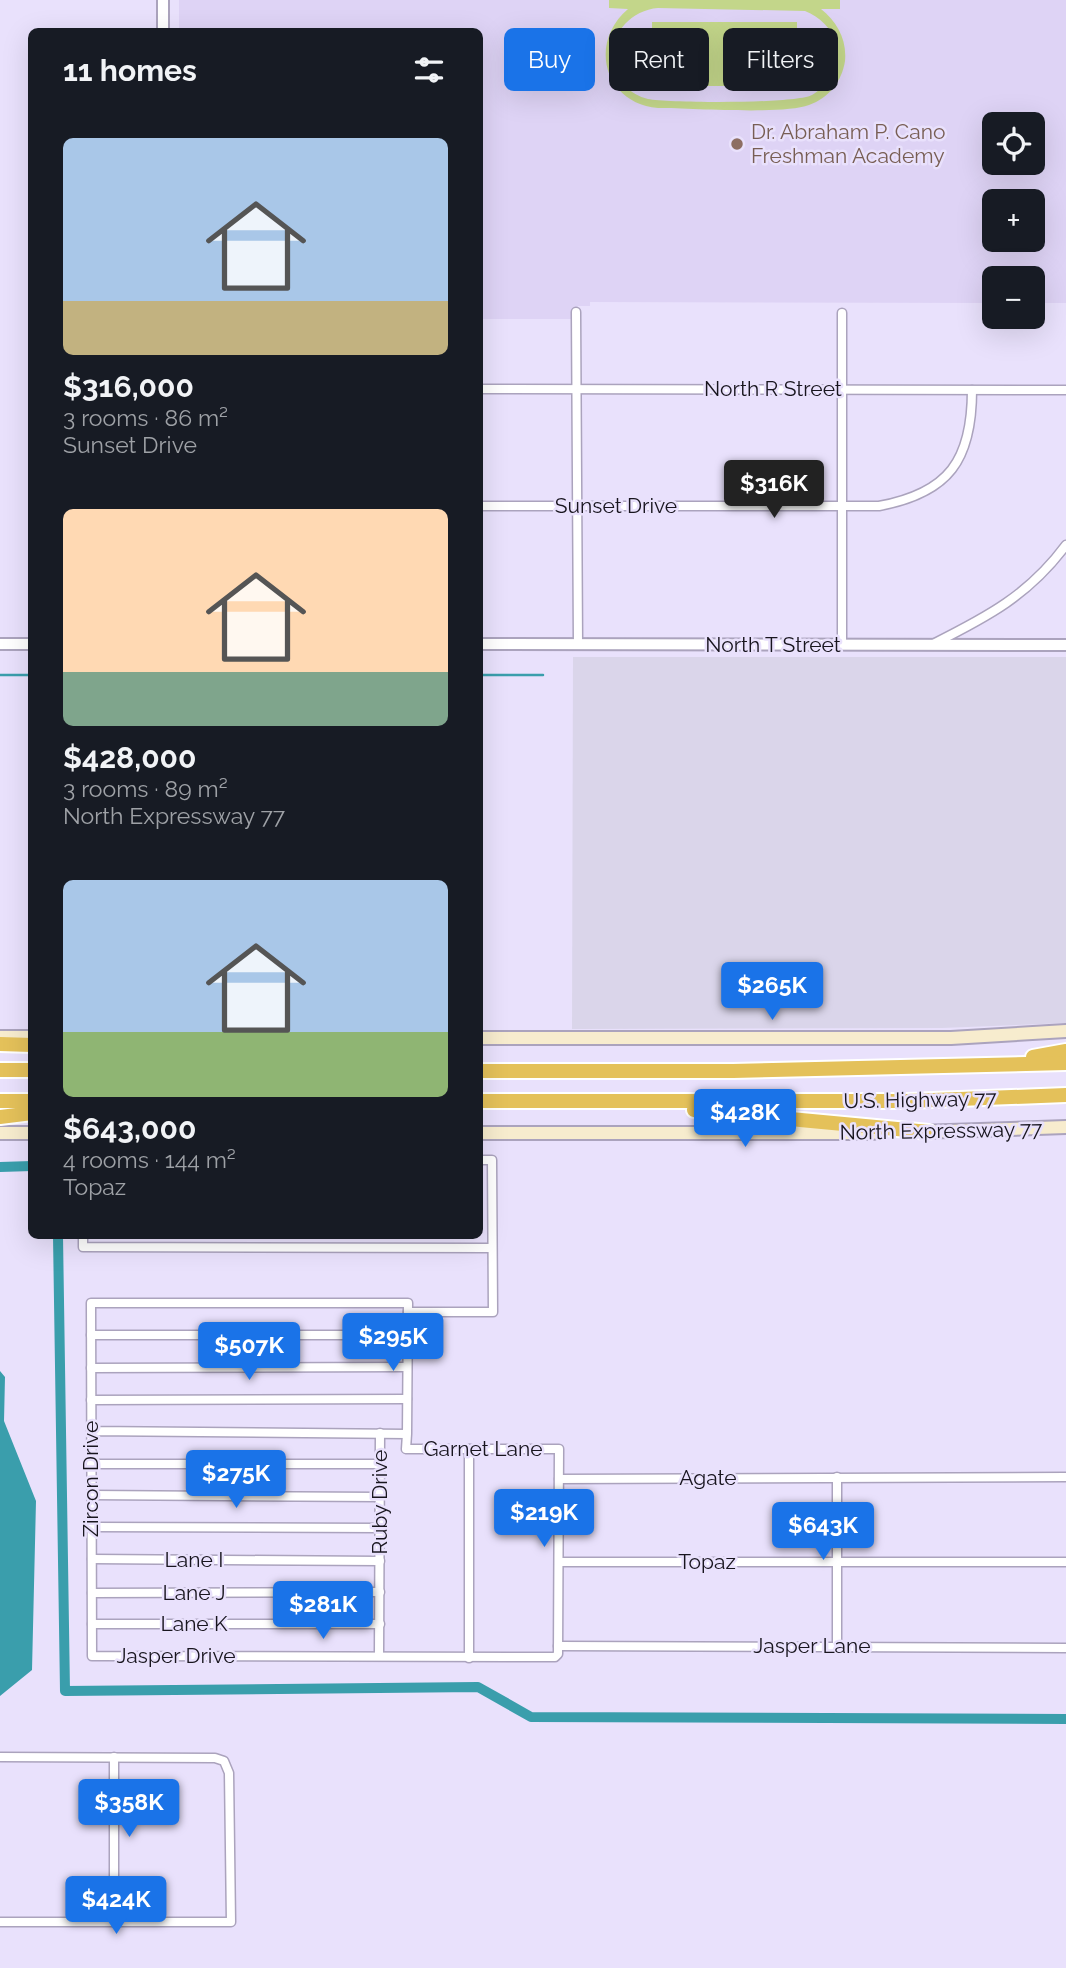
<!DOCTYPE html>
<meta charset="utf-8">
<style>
body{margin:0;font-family:Raleway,sans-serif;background:#20242c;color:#f1f3f6;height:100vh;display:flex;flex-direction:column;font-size:26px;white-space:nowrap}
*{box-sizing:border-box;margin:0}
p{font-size:23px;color:#9ea1a6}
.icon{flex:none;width:38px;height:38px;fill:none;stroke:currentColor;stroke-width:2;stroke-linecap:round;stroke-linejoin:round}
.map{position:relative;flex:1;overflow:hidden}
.side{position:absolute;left:28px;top:28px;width:455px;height:1211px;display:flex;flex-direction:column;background:#171b24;border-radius:10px;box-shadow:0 7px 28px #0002}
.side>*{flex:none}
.top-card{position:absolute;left:504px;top:28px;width:457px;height:63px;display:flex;gap:14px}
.fabs{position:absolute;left:982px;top:112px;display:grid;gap:14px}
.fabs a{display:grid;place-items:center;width:63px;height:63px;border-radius:10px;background:#171b24;box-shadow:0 7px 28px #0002;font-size:35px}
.price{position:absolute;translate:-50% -60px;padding:0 16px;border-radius:7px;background:#1a73e8;color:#fff;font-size:23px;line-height:46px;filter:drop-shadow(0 2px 4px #0008)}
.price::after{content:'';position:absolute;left:50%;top:42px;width:21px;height:16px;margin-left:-10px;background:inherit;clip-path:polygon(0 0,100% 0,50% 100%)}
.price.current{background:#222;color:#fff}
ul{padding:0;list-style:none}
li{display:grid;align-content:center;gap:14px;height:371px;padding:0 35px}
li span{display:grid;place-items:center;height:217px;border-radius:10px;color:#555}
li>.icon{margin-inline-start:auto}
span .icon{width:126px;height:126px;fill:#fffc;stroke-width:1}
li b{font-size:30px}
h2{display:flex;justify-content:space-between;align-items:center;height:84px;padding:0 35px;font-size:30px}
.chip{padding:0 24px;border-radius:10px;background:#171b24;box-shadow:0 7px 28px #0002;font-size:24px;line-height:63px}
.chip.current{background:#1a73e8;color:#fff}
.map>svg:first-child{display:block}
.commercial{fill:#dad5ea}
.built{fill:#ded3f5;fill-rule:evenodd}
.green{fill:#c3d68a;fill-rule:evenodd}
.water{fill:#3a9eac}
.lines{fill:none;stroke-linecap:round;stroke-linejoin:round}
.stream{stroke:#3a9eac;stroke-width:2.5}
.canal{stroke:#3a9eac;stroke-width:10}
.minor-casing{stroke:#aba3bd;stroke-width:11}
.tertiary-casing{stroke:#aba3bd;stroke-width:14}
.secondary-casing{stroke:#aba3bd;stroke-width:16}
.motorway-casing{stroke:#fff;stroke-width:18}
.minor{stroke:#fff;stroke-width:8}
.tertiary{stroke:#fff;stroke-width:10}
.secondary{stroke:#f7ecce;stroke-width:12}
.motorway{stroke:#e4c15a;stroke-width:14}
.education-dot{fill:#8d6e63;stroke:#e9e1fc;stroke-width:2.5}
.labels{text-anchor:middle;stroke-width:5;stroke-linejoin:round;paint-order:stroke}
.education-label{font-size:21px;fill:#785e54;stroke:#e9e1fc;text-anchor:start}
.street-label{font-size:21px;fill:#18151e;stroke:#e9e1fc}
</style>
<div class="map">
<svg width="1066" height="1968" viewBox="0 0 1066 1968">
<rect width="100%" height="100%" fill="#e9e1fc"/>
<path class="commercial" d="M573,657H1066V1023L942,1028L572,1029Z"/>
<path class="built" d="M179,0H1066V303H1033L1032,278H994V303L590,302V306H578V319H480V32L179,31ZM994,124H1032V163H994ZM994,201H1032V240H994Z"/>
<g class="green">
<path d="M609,0H840V9H821C837,22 847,39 845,61C842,81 829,98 809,105C781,115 693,108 658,108C604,103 588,43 628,9L609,8ZM658,8L805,11C820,17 832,28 836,45C839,65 830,85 812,95C795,104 670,103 648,99C639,97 631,92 625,86C596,56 620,11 658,8Z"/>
<rect x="652" y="22" width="145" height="64"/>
</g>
<path class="water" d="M0,1371L5,1377L4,1421L36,1501L32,1670L0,1696Z"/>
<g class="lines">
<g class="stream">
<path d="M0,675H31"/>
<path d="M480,675H543"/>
</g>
<g class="canal">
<path d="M0,1167L32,1166"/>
<path d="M58,1236L65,1691L478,1687L531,1717L1066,1719"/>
</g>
<g class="minor-casing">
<g id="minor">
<path d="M576,312L578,644"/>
<path d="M480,389L1066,390"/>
<path d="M480,506H879C949,493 972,460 972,390"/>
<path d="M933,644C987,617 1029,595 1066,545"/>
<path d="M842,645V313"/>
<path d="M83,1236V1247L492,1248"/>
<path d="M408,1312H493L492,1160H480"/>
<path d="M91,1335H408"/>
<path d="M91,1368L407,1367"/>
<path d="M91,1400L407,1399"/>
<path d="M91,1431L407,1434L406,1449H559L558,1654L555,1657L92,1656C92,1538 91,1421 91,1303H408L407,1434"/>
<path d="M469,1449V1658"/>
<path d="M91,1464H380"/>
<path d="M559,1479L1066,1477"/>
<path d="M91,1495L380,1497"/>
<path d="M92,1527L380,1528"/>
<path d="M92,1559L380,1561"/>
<path d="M559,1562H1066"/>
<path d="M92,1593L380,1592"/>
<path d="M92,1624H380"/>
<path d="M558,1646L1066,1648"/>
<path d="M837,1646V1477"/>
<path d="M379,1655L380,1433"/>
<path d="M0,1757L215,1758L224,1761L229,1773L231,1922H0"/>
<path d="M114,1757V1922"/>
</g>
</g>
<g class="tertiary-casing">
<g id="tertiary">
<path d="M163,32V0"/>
<path d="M0,644H32"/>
<path d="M480,644L1066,645"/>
</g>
</g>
<g class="secondary-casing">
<g id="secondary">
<path d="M0,1037H32"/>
<path d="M480,1038H951L1066,1031"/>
<path d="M919,1132L1066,1127"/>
<path d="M0,1133H32"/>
<path d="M480,1133H873"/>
</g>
</g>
<g class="motorway-casing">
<g id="motorway">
<path d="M0,1044L32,1045"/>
<path d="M1033,1057L1066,1051"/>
<path d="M0,1070H32"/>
<path d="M480,1071H733L1066,1063"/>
<path d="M0,1101H32"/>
<path d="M480,1101H907L1066,1095"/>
<path d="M694,1110L929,1132"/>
<path d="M0,1117L32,1113"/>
</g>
</g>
<use href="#minor" class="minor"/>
<use href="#tertiary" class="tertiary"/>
<use href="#secondary" class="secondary"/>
<use href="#motorway" class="motorway"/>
</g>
<circle class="education-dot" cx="737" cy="144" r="7"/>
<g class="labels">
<g class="education-label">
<text x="751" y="139">Dr. Abraham P. Cano<tspan x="751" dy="24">Freshman Academy</tspan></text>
</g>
<g class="street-label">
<text x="773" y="396">North R Street</text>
<text x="616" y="513">Sunset Drive</text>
<text x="773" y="652">North T Street</text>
<text transform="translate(920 1100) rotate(-1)" y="7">U.S. Highway 77</text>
<text transform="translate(941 1131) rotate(-1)" y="7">North Expressway 77</text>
<text x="483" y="1456">Garnet Lane</text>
<text x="708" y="1485">Agate</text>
<text transform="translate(91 1479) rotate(-90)" y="7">Zircon Drive</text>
<text transform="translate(380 1502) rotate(-90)" y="7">Ruby Drive</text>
<text x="194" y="1567">Lane I</text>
<text x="707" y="1569">Topaz</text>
<text x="194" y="1600">Lane J</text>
<text x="194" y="1631">Lane K</text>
<text x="812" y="1653">Jasper Lane</text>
<text x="176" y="1663">Jasper Drive</text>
</g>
</g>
</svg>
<div class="fabs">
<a><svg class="icon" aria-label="locate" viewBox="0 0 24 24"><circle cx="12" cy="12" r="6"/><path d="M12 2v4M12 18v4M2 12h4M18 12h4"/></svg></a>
<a>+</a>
<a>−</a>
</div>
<b class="price current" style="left:774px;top:520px">$316K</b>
<b class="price" style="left:772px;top:1022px">$265K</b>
<b class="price" style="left:745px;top:1149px">$428K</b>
<b class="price" style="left:393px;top:1373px">$295K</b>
<b class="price" style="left:249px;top:1382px">$507K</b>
<b class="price" style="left:236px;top:1510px">$275K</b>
<b class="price" style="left:544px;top:1549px">$219K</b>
<b class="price" style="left:823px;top:1562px">$643K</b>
<b class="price" style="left:323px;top:1641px">$281K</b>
<b class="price" style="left:129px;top:1839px">$358K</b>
<b class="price" style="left:116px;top:1936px">$424K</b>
<div class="top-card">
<a class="chip current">Buy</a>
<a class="chip">Rent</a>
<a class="chip">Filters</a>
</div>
<section class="side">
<h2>11 homes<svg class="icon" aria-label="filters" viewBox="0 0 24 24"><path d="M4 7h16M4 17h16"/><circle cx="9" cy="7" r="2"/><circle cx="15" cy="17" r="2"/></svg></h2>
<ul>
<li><span style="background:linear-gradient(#a9c7e8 75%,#c2b280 0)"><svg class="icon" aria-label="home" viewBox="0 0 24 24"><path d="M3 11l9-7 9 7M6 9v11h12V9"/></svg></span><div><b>$316,000</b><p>3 rooms · 86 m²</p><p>Sunset Drive</p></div></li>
<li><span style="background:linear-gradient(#ffd9b3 75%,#7fa58c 0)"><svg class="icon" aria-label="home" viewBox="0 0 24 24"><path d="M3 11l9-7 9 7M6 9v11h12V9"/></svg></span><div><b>$428,000</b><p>3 rooms · 89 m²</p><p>North Expressway 77</p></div></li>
<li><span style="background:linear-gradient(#a9c7e8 70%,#8fb573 0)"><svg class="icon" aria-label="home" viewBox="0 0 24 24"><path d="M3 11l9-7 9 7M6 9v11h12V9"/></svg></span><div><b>$643,000</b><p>4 rooms · 144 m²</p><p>Topaz</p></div></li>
</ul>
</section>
</div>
